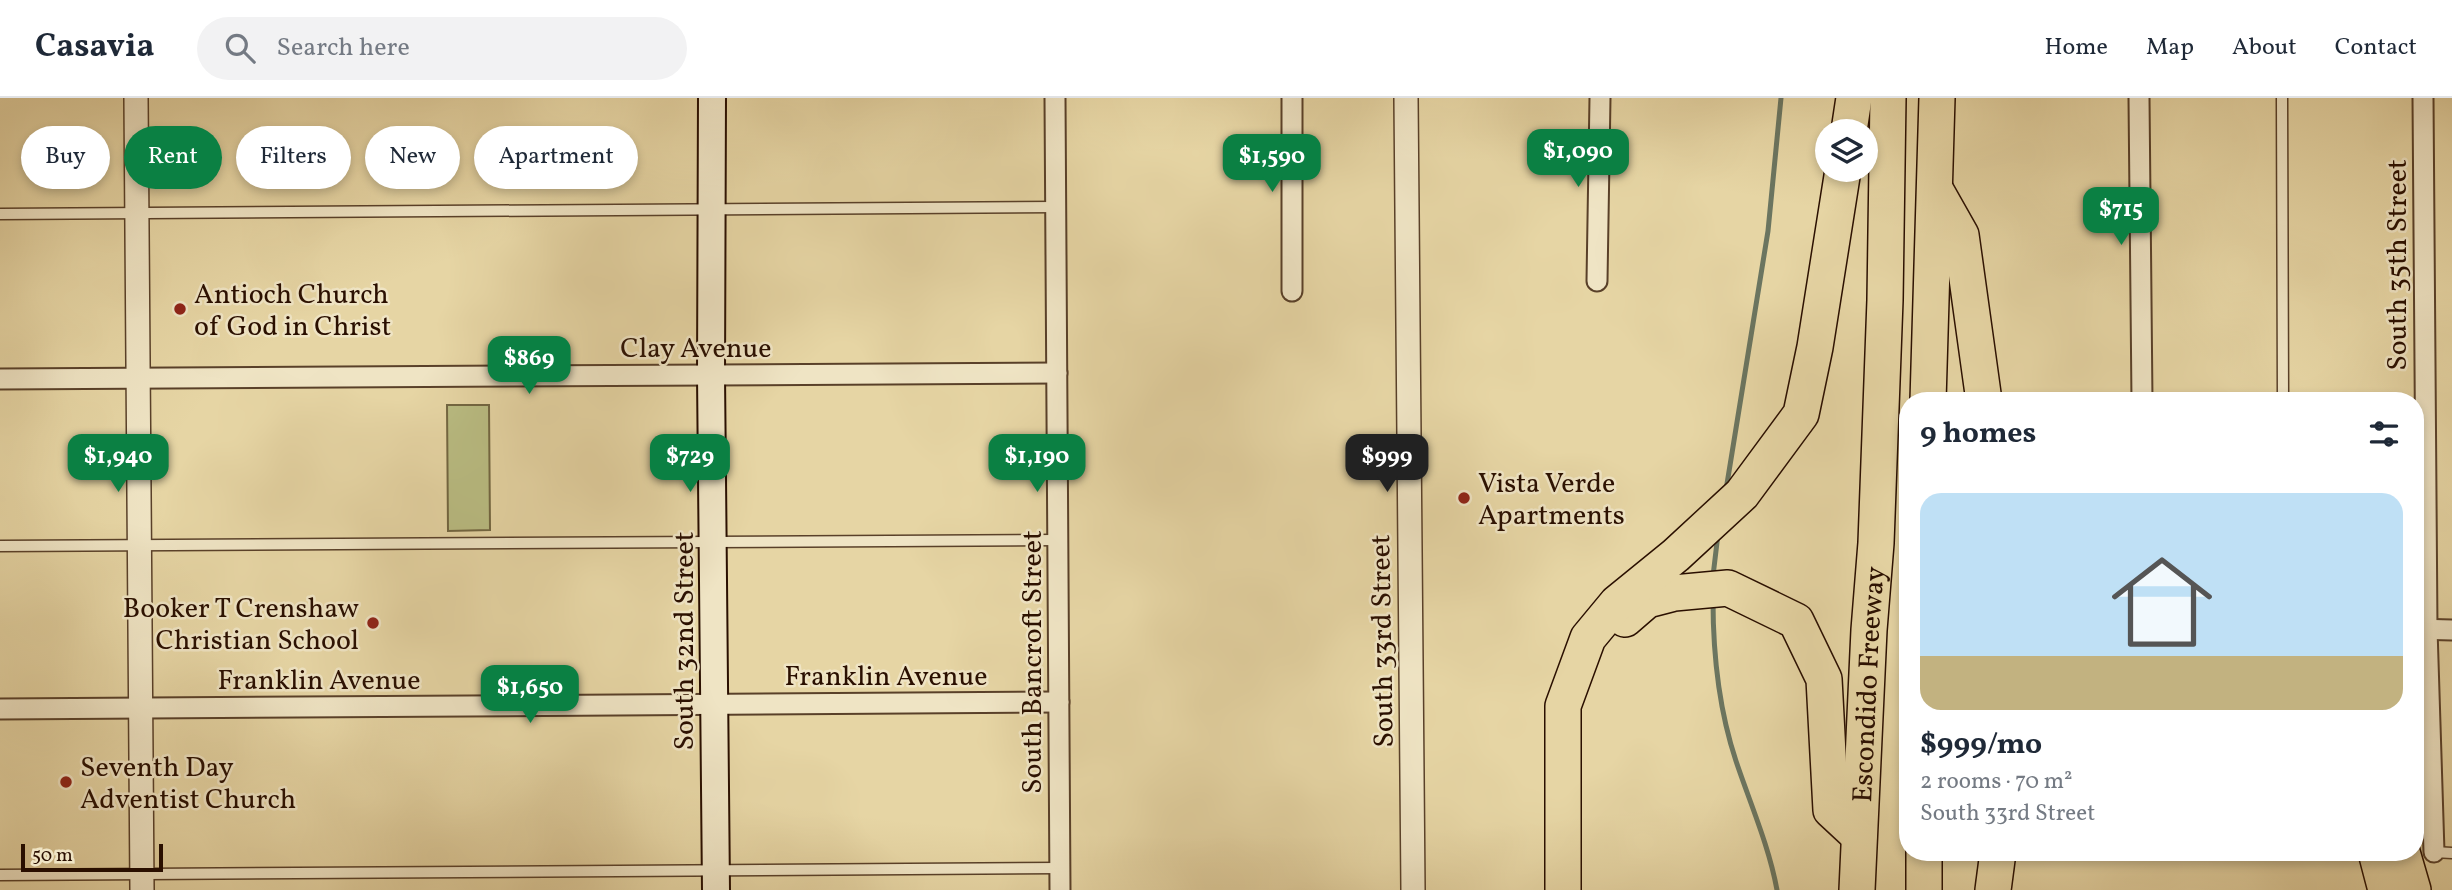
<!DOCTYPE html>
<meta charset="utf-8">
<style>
body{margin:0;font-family:Vollkorn,serif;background:#f2f2f3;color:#1f2937;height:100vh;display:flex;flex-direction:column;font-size:26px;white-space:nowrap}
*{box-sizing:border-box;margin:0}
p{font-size:23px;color:#747a83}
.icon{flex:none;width:38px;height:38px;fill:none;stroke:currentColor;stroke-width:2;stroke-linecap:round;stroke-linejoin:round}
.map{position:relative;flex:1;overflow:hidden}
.details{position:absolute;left:1899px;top:294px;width:525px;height:469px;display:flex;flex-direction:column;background:#fff;border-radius:28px;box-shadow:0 4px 10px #0003}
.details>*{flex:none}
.guide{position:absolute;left:21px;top:28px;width:665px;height:63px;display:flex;gap:14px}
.buttons{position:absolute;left:1815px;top:21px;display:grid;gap:14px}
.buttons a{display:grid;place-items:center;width:63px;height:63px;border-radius:50%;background:#fff;box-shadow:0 4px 10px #0003;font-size:35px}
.scale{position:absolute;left:21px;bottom:18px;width:142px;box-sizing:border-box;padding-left:7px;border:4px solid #2a0f00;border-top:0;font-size:19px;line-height:24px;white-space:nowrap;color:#2a0f00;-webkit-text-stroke:5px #efe4c4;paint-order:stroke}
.price{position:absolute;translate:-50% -60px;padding:0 16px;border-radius:14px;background:#0b8043;color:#fff;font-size:23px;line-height:46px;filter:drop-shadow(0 2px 4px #0008)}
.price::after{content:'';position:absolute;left:50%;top:42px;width:21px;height:16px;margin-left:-10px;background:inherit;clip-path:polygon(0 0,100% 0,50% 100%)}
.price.current{background:#222;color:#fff}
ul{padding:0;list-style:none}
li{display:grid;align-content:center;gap:14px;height:371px;padding:0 21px}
li span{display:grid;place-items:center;height:217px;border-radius:21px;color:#555}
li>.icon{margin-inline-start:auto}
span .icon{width:126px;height:126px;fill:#fffc;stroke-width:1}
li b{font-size:30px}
h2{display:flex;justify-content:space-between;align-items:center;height:84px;padding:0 21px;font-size:30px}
.tag{padding:0 24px;border-radius:32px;background:#fff;box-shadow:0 4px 10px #0003;font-size:24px;line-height:63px}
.tag.current{background:#0b8043;color:#fff}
header{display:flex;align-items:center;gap:42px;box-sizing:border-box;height:98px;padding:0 35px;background:#fff;border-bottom:2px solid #e0e1e3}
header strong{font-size:33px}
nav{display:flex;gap:38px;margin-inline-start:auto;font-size:24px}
.search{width:490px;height:63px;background:#f2f2f3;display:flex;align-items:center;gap:18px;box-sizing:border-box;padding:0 24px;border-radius:38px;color:#747a83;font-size:26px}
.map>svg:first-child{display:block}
.green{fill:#b9bc82;stroke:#726641;stroke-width:2}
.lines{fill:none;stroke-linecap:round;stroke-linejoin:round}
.stream{stroke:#6b7560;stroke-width:5}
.service-casing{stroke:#594029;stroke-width:13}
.minor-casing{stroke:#594029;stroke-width:23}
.tertiary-casing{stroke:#594029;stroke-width:26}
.secondary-casing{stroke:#2a0f00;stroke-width:30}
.motorway-casing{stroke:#2a0f00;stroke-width:38}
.service{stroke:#efe4c4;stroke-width:10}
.minor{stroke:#efe4c4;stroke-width:19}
.tertiary{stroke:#efe4c4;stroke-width:23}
.secondary{stroke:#efe4c4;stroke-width:26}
.motorway{stroke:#e6d5a4;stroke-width:35}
.poi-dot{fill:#8f2418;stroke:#efe4c4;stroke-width:2.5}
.labels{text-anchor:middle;stroke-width:5;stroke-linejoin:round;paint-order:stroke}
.street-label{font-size:28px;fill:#2a0f00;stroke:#efe4c4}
.poi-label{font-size:28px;fill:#2a0f00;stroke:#efe4c4;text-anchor:start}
</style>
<header>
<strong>Casavia</strong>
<div class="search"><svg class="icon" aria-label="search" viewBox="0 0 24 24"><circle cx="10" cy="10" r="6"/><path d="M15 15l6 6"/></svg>Search here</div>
<nav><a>Home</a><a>Map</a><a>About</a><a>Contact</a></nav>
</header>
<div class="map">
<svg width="2452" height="792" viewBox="0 0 2452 792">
<rect width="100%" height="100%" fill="#e6d5a4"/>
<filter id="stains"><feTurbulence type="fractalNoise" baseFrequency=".00286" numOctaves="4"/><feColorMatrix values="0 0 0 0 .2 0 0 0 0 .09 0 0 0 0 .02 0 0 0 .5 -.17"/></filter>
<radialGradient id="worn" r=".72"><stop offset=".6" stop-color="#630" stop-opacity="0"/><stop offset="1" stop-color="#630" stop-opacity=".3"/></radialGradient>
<path class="green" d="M447,307H489L490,432L448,433Z"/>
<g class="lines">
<g class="stream">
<path d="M1726,392L1768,133L1781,0"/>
<path d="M1713,478L1718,436"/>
<path d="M1713,502C1713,556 1719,612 1736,663C1750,705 1769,748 1777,792"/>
</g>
<g class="service-casing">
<g id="service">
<path d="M2282,0L2283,303"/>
<path d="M0,116L1056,109"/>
<path d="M0,448L1058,442"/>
<path d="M2434,754L2452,755"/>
<path d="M0,777L1060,770"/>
</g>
</g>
<g class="minor-casing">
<g id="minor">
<path d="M1055,0L1060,792"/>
<path d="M1292,0V193"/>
<path d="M2139,0L2142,303"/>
<path d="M2423,0L2427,531L2434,754"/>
<path d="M1597,183L1600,0"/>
<path d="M0,281L1057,275"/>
<path d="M2415,531L2452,532"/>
<path d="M0,611L1059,604"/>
</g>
</g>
<g class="tertiary-casing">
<g id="tertiary">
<path d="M136,0L142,792"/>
<path d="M1406,0L1413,792"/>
</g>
</g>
<g class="secondary-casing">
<path id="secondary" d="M712,0L711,277L716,792"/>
</g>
<g class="motorway-casing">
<g id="motorway">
<path d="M1849,33L1854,0"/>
<path d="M1935,91L1961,137L1984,303"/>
<path d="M1928,303L1937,0"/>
<path d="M1625,521L1647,502L1674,495L1728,490L1796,523L1824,581L1831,712L1859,738"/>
<path d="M2376,754L2386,792"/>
<path d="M2402,754L2413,792"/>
<path d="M1563,792V608L1588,540L1617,505L1676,457L1742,396L1801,316L1815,249L1843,72"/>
<path id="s1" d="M1857,792L1869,532L1876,445L1885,202L1888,0"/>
<path d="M1924,792V754"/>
<path d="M1993,792L1998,754"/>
</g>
</g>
<use href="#service" class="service"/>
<use href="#minor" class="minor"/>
<use href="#tertiary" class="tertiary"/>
<use href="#secondary" class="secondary"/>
<use href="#motorway" class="motorway"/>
</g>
<g class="poi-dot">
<circle cx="180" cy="211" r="7"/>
<circle cx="1464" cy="400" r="7"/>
<circle cx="373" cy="525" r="7"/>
<circle cx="66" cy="684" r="7"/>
</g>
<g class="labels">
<g class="street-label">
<text transform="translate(2396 167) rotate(-90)" y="10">South 35th Street</text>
<text x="696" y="259">Clay Avenue</text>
<text transform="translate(683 543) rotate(-90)" y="10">South 32nd Street</text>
<text transform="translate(1381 543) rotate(-91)" y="10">South 33rd Street</text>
<text transform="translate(1031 564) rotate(-90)" y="10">South Bancroft Street</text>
<text x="886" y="587">Franklin Avenue</text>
<text x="319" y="591">Franklin Avenue</text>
<text dy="10" stroke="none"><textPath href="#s1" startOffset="206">Escondido Freeway</textPath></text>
</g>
<g class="poi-label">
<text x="194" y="205">Antioch Church<tspan x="194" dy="32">of God in Christ</tspan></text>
<text x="1478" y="394">Vista Verde<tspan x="1478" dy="32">Apartments</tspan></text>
<text x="359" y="519" text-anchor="end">Booker T Crenshaw<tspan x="359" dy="32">Christian School</tspan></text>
<text x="80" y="678">Seventh Day<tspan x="80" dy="32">Adventist Church</tspan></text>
</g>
</g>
<rect width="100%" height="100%" filter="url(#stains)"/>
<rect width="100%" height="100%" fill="url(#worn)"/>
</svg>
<div class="buttons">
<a><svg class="icon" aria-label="layers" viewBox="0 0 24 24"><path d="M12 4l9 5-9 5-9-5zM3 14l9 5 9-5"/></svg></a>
</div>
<div class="scale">50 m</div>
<b class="price" style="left:1578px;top:91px">$1,090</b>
<b class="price" style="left:1272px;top:96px">$1,590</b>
<b class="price" style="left:2121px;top:149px">$715</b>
<b class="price" style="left:529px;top:298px">$869</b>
<b class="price" style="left:118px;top:396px">$1,940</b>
<b class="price" style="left:690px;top:396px">$729</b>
<b class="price" style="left:1037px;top:396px">$1,190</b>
<b class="price current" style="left:1387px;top:396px">$999</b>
<b class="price" style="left:530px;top:627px">$1,650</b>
<div class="guide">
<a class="tag">Buy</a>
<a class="tag current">Rent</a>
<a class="tag">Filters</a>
<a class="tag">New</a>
<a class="tag">Apartment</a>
</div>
<section class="details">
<h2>9 homes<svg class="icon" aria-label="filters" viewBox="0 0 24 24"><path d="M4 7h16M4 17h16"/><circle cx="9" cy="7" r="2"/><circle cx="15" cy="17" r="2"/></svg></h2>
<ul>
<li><span style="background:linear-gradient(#bfe0f5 75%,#c2b280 0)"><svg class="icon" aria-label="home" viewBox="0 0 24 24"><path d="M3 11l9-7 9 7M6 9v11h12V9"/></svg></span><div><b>$999/mo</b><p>2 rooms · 70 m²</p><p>South 33rd Street</p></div></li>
</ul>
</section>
</div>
